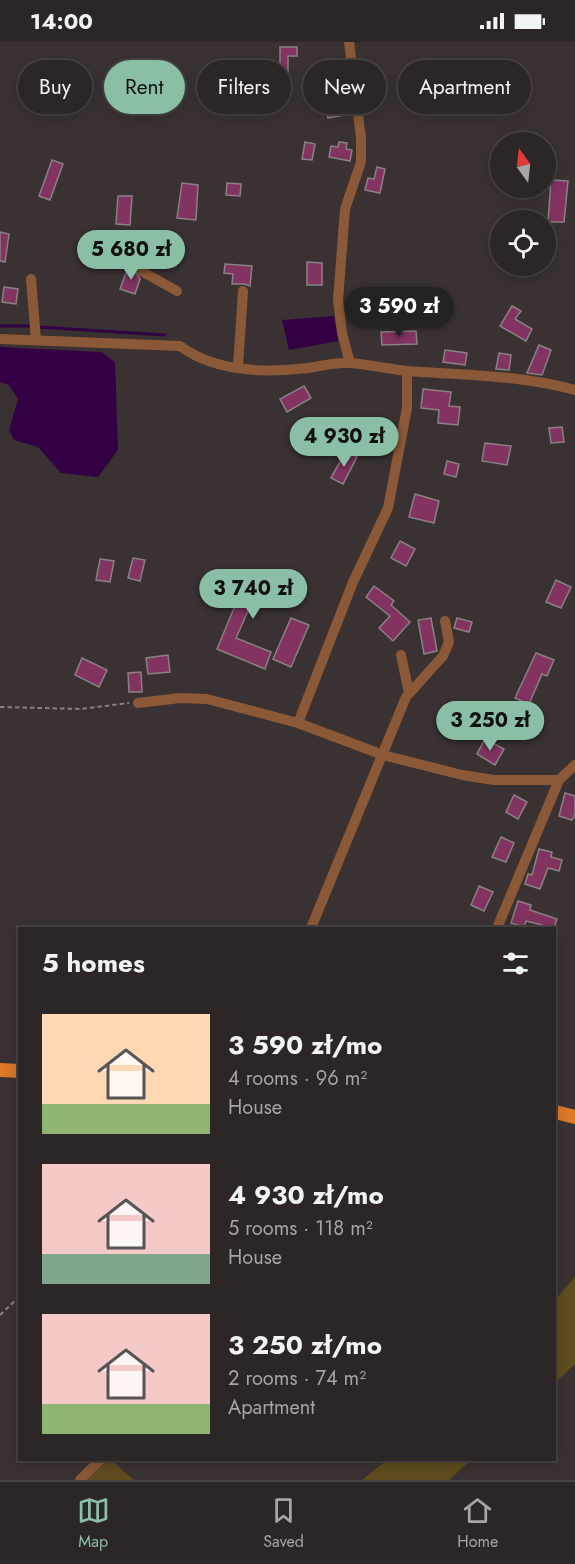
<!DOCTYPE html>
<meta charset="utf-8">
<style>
body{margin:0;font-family:Jost,sans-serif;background:#383232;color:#f1f3f6;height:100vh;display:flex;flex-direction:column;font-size:22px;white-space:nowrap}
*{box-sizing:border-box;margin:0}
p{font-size:20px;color:#a6a5a7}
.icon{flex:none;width:33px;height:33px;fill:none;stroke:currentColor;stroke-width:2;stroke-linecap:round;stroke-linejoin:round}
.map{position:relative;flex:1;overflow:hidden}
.side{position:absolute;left:18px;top:885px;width:538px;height:534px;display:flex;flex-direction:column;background:#2c2626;border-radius:0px;box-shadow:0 3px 15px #0003,0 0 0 2px #484343}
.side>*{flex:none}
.guide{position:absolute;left:18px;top:18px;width:540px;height:54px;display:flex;gap:12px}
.needle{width:39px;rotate:345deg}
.fabs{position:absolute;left:490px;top:90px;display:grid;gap:12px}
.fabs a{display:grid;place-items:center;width:66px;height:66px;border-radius:50%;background:#2c2626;box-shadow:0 3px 15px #0003,0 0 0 2px #484343;font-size:30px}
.price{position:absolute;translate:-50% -51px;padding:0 14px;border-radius:21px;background:#8abfa5;color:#111;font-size:20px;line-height:39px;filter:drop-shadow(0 2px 3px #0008)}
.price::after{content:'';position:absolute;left:50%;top:36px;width:18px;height:14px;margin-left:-9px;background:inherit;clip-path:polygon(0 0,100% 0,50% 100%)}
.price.selected{background:#222;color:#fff}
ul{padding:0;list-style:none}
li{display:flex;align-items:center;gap:18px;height:150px;padding:0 24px}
li span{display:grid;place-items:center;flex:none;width:168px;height:120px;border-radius:0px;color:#555}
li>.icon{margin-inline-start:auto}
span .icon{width:72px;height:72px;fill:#fffc;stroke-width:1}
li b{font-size:26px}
h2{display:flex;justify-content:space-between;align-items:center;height:72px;padding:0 24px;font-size:26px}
.tag{padding:0 21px;border-radius:27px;background:#2c2626;box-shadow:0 3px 15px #0003,0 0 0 2px #484343;font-size:21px;line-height:54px}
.tag.selected{background:#8abfa5;color:#111}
.status{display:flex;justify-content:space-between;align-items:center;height:42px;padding:0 30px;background:#2c2626;direction:ltr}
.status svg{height:16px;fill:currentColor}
.dock{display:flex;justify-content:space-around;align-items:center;height:84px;border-top:2px solid #484343;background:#2c2626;font-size:16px;color:#a6a5a7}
.dock a{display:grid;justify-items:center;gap:3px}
.dock .selected{color:#8abfa5}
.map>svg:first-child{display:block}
.green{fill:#5f4c1f}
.water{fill:#330043}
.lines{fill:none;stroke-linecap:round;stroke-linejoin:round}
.stream{stroke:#330043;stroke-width:3}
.building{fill:#82335f;stroke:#8a8185;stroke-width:1.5}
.path{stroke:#878181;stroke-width:2;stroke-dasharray:4.5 3;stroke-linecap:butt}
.minor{stroke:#8b5937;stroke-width:10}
.major{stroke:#de7928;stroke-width:14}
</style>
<div class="status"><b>14:00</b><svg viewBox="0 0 49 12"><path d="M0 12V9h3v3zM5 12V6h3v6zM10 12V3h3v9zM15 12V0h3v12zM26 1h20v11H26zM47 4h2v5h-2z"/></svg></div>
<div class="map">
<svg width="575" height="1438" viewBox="0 0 575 1438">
<rect width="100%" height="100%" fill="#3a3232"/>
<g class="green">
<path d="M575,1235V1322L555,1341V1258Z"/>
<path d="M108,1418H111L134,1438H87Z"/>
<path d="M387,1418H471L449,1438H362Z"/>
</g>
<g class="water">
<path d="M334,274L339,299L289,308L282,278Z"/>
<path d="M0,305L101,310L115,320L118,408L98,435L61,431L38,405L14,398L9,388L18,357L9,343L0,340Z"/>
</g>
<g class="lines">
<g class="stream">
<path d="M0,284H31"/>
<path d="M38,285L165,293"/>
</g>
</g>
<g class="building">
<path d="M280,5H297V14H288V40H269L270,22H280Z"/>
<path d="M339,46L344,73L328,76L325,48Z"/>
<path d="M305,100L315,102L312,118L302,117Z"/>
<path d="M339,100L347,101L346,107L352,108L350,119L329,115L331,104L338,105Z"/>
<path d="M52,118L63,122L50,158L39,154Z"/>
<path d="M377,125L385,127L380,151L365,148L368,136L374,137Z"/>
<path d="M551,138L568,139L564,180H548Z"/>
<path d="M182,141L198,143L196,178L177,176Z"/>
<path d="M227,141L241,142L240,154L226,153Z"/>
<path d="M118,154H132L130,183L116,182Z"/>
<path d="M0,190L9,192L5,220L0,219Z"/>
<path d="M307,220L322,221V243H307Z"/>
<path d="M225,222L252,224L250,244L244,242H232L233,232L224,231Z"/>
<path d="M128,225L135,228L140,237L135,252L120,247Z"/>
<path d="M4,245L18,247L16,262L2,260Z"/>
<path d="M512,264L521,269L515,277L532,287L526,299L500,284Z"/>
<path d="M416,289L417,302L382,303L381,290Z"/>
<path d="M539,303L551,308L542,333L527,331Z"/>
<path d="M445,308L467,311L465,323L443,320Z"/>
<path d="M499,311L511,313L509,328L496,327Z"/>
<path d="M304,344L311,356L287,370L280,357Z"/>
<path d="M423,347L451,350L449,364L460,365L458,383L438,381L439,368L421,366Z"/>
<path d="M562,385L564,400L551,401L549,386Z"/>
<path d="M485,401L511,404L507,423L482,419Z"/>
<path d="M346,409L357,415L343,442L331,436Z"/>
<path d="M447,419L459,422L456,435L444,432Z"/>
<path d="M415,452L439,459L434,481L409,475Z"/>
<path d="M400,499L415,507L406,524L391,516Z"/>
<path d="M133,516L145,518L140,539L128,536Z"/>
<path d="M100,517L114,519L110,540L96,538Z"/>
<path d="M256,531L296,548L288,565L256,551L236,596L271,610L265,627L217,607L239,554L245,555Z"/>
<path d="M556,538L571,545L561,566L546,560Z"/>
<path d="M374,544L394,559L391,563L410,580L393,599L379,586L390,574L366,555Z"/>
<path d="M291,576L309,583L291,625L273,617Z"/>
<path d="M431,576L437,609L424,612L418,578Z"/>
<path d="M457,576L472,580L469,590L454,586Z"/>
<path d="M536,611L554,618L547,634L542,632L529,662L515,656Z"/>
<path d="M168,613L170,630L148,632L146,616Z"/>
<path d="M82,616L107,628L99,645L75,633Z"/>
<path d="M141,630L142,650H129L128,631Z"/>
<path d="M485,697L504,707L495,723L477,712Z"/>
<path d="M565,751L575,754V772L572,778L559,774Z"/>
<path d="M514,753L527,760L518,777L506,770Z"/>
<path d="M501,795L514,801L506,820L492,815Z"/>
<path d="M539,807L552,810L551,815L562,818L559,829L548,826L540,847L525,842L528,832L532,833Z"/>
<path d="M479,844L493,850L484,869L471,863Z"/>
<path d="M518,859L531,863L530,868L557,877L554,886L526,879L524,885L511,881Z"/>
</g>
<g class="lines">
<g class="path">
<path d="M0,665L80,667L129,661"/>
<path d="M0,1273L20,1254"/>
</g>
<g class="minor">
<path d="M349,0L361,96V120L345,167L338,258L342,291L350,321"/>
<path d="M132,219L142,223L143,230L177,249"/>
<path d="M31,237L36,298"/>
<path d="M0,297L180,304C215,330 266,331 308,326C322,324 334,320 349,321C368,322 388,327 407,329C464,333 520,333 575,348"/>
<path d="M238,325L243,249"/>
<path d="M401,613L409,651"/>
<path d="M138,661L180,656L207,657L298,681L383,713L462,733L494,738H559"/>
<path d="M298,681L353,540L388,466L407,366V329"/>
<path d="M311,886L406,655L443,614L449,600L445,579"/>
<path d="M497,886L559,738L575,723"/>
<path d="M80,1438L100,1418"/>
</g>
<g class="major">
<path d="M0,1028L20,1029"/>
<path d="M555,1070L575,1075"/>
</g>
</g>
</svg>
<div class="fabs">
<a><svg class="needle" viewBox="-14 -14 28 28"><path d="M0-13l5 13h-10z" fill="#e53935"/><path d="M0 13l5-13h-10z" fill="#a6a5a7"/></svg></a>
<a><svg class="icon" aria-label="locate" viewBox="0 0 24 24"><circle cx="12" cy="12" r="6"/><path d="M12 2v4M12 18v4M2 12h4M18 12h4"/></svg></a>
</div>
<b class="price" style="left:131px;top:239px">5 680 zł</b>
<b class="price selected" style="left:399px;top:296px">3 590 zł</b>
<b class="price" style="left:344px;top:426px">4 930 zł</b>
<b class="price" style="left:253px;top:578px">3 740 zł</b>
<b class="price" style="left:490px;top:710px">3 250 zł</b>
<div class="guide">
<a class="tag">Buy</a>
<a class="tag selected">Rent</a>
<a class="tag">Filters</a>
<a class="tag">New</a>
<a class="tag">Apartment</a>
</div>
<section class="side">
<h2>5 homes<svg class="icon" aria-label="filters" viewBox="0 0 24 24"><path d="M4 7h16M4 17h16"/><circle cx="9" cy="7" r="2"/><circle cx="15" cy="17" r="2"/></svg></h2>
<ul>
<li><span style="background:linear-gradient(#ffd9b3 75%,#8fb573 0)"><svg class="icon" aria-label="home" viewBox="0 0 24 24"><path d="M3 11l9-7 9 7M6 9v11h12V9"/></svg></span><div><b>3 590 zł/mo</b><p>4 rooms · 96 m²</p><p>House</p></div></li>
<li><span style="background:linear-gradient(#f6c9c9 75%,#7fa58c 0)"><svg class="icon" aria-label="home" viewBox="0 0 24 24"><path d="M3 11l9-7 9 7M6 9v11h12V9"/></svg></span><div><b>4 930 zł/mo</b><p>5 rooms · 118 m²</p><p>House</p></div></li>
<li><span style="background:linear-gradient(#f6c9c9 75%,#8fb573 0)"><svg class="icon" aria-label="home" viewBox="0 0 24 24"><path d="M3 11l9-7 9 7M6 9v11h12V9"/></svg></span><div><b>3 250 zł/mo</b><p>2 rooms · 74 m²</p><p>Apartment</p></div></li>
</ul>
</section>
</div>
<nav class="dock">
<a class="selected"><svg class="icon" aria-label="map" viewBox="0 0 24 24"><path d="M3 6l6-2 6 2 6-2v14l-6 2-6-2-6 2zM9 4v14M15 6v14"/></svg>Map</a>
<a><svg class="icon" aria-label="saved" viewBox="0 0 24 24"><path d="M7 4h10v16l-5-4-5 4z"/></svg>Saved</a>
<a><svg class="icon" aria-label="home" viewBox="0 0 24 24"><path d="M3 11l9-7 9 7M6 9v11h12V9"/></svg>Home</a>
</nav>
